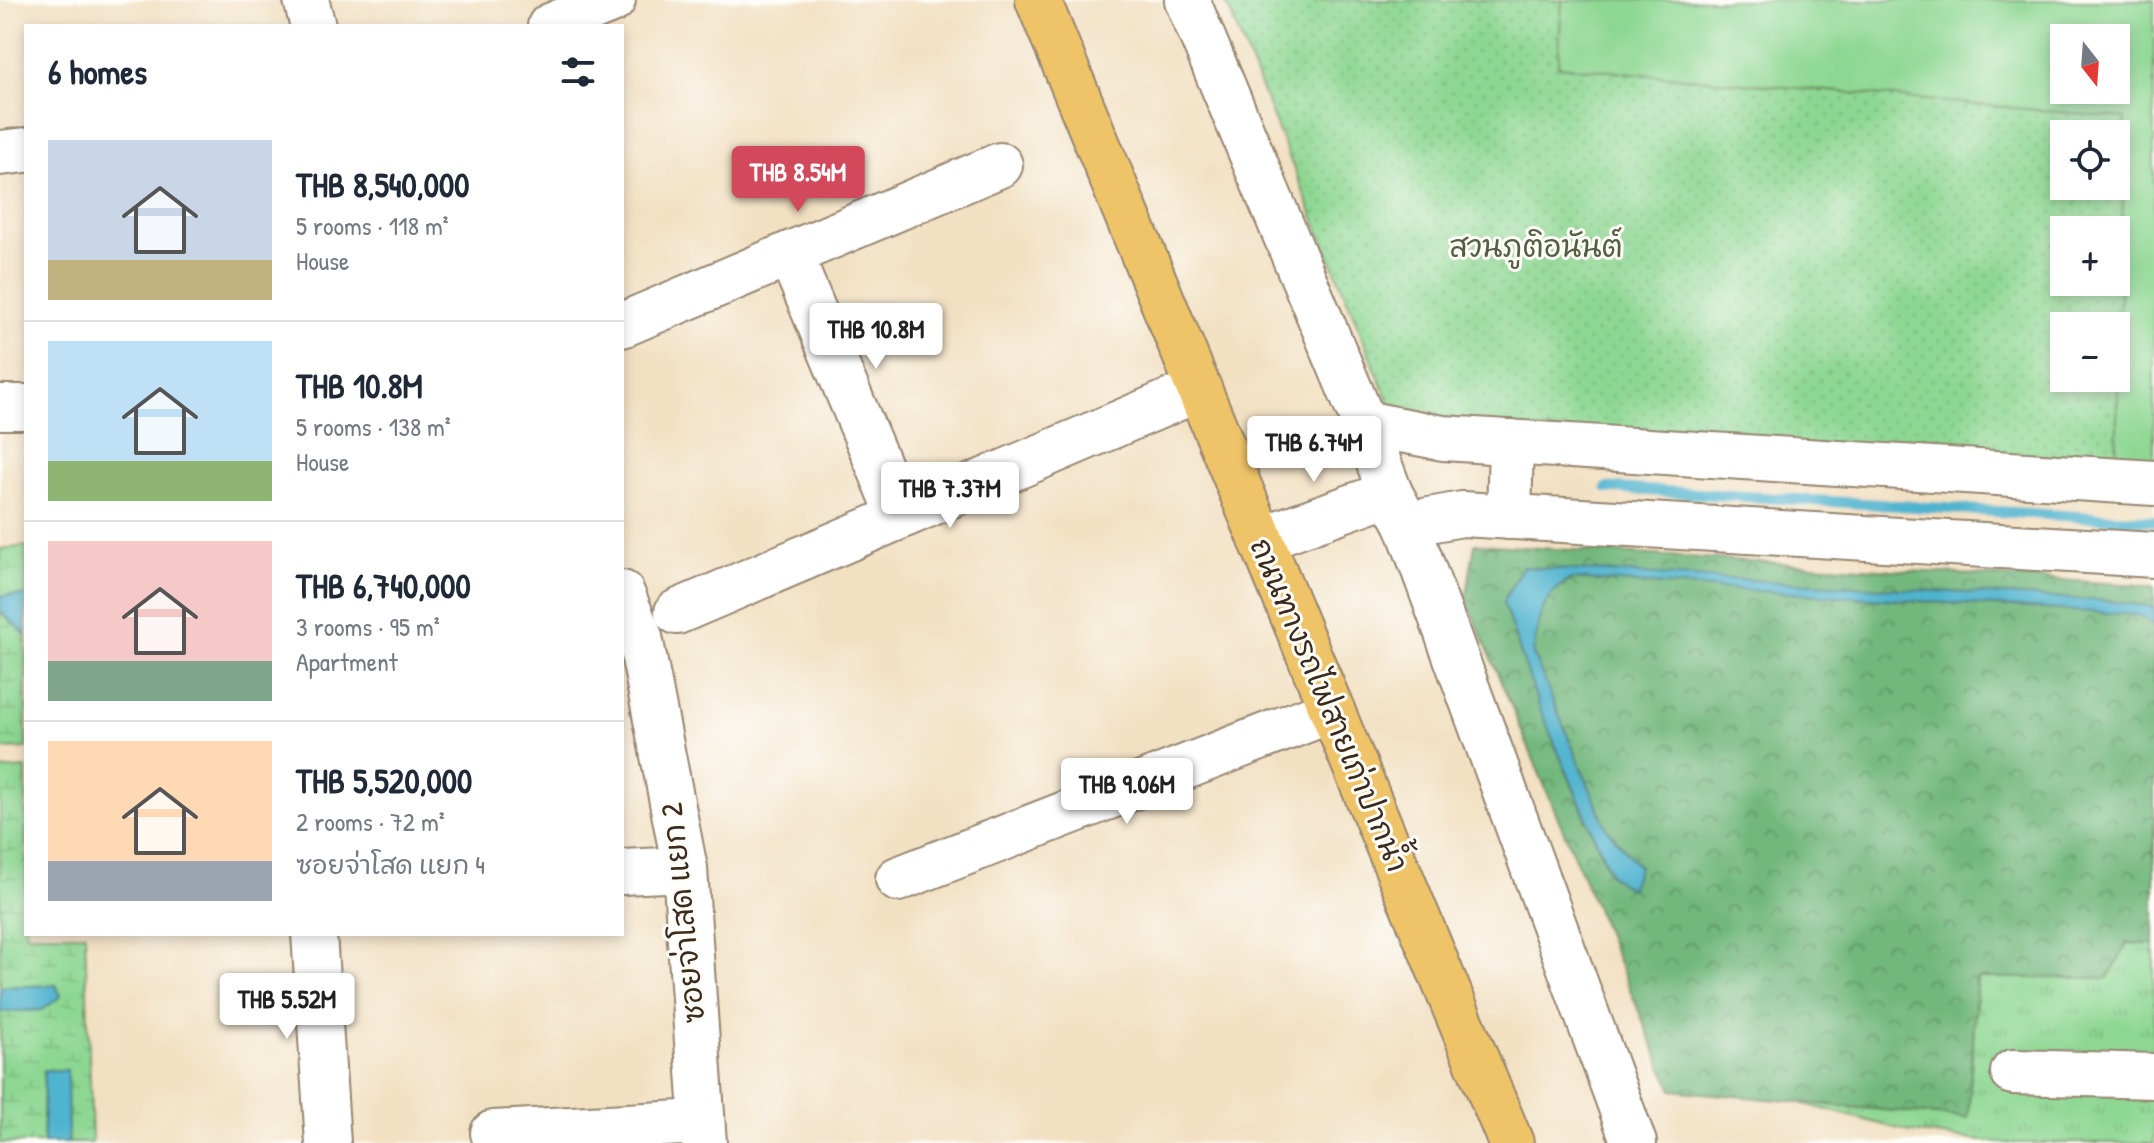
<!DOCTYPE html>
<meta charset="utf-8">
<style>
body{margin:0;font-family:"Patrick Hand","Playpen Sans Thai",sans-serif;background:#f2f2f3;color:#1f2937;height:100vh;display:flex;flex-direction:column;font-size:30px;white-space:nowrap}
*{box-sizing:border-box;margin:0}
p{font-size:26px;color:#747a83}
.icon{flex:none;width:44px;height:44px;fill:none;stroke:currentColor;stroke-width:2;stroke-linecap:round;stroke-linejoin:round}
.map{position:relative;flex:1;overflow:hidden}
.panel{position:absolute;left:24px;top:24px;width:600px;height:912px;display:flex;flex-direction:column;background:#fff;border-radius:0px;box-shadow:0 4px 12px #0003}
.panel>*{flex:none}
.needle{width:52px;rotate:163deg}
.buttons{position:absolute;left:2050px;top:24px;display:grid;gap:16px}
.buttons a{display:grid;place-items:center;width:80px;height:80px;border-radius:0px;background:#fff;box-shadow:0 4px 12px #0003;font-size:40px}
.price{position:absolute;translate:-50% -68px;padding:0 18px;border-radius:8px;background:#fff;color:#222;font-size:26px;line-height:52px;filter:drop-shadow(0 2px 4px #0008)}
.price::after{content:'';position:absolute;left:50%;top:48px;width:24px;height:18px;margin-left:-12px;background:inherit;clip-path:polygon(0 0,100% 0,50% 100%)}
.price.current{background:#d1495b;color:#fff}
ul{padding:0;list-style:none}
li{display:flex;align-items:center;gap:24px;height:200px;padding:0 24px}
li+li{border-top:2px solid #e0e1e3}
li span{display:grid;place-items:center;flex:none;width:224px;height:160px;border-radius:0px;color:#555}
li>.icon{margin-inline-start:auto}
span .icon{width:96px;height:96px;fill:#fffc;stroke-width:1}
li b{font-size:34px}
h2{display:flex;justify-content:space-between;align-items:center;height:96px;padding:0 24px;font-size:34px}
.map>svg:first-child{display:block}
.grass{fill:url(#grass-tufts);stroke:#648058;stroke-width:2}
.forest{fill:url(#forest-crowns);stroke:#56714e;stroke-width:2}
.wetland{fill:url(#wetland-marsh);stroke:#648058;stroke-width:2}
.park{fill:url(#park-dots);stroke:#648058;stroke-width:2;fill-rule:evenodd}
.pitch{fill:#8dd793;stroke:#648058;stroke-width:2;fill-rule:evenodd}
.water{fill:#50b4cf;stroke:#466f76;stroke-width:2}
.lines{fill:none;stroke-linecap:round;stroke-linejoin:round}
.stream{stroke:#50b4cf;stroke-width:11}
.minor-casing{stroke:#968570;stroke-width:48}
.major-casing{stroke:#968570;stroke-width:48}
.minor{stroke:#fff;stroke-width:44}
.major{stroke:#efc469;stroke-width:44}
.labels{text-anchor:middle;stroke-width:6;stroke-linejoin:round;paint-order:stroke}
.park-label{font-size:30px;fill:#545e41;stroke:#fdfcf7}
.street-label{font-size:30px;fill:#3b2a1e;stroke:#fdfcf7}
</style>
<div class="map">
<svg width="2154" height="1143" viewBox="0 0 2154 1143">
<defs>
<pattern id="grass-tufts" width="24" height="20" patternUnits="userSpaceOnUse" patternTransform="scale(2)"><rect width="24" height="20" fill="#8dd793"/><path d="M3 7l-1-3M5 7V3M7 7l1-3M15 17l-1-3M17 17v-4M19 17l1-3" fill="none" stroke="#7bb97e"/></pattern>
<pattern id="forest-crowns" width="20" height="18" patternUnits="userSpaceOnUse" patternTransform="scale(2)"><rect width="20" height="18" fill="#72b87d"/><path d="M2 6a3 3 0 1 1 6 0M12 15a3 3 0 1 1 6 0" fill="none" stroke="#5f9666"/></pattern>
<pattern id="wetland-marsh" width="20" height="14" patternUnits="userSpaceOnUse" patternTransform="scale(2)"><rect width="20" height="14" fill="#8dd793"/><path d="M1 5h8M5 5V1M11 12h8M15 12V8" fill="none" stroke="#7bb97e"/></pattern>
<pattern id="park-dots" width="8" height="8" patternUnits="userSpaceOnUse" patternTransform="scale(2)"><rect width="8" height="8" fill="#8dd793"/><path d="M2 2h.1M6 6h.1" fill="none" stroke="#7bb97e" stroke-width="1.8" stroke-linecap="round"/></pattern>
</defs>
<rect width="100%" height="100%" fill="#fdfcf7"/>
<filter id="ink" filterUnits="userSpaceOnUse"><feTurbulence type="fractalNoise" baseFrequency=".0125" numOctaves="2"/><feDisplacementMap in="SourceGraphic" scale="16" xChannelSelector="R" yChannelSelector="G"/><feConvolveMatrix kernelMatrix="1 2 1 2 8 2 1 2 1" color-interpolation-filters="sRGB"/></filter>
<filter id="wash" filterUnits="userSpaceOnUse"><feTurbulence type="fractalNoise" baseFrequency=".006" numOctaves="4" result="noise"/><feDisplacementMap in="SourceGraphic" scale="32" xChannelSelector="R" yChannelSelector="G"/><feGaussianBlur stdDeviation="1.8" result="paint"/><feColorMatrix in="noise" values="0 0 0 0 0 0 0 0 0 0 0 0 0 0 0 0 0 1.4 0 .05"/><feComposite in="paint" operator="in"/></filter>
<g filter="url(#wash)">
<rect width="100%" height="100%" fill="#f2e0c2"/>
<path class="grass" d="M2128,943L2154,944V1143H1999L1911,1132L1793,1101L1968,1118L1977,978H2107Z"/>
<path class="forest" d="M1475,544L2154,586V607L1522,567L1503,602L1540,709L1610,875L1639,866L1607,829L1533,654C1539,620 1540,596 1571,579L2140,615L2154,625V944L2128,943L2108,978H1977L1968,1118L1672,1090L1466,598Z"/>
<g class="wetland">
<path d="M26,546V595L0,596V549Z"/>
<path d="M0,611L26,635V748L0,749Z"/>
<path d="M26,768V934H85L92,1143H68L66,1070L44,1071L43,1143H0V1012L42,1010L56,985L0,987V770Z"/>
</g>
<path class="park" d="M1225,0H1562L1558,66L2125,118L2116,463L1524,429L1393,412ZM2064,134H2116V186H2064ZM2064,230H2116V282H2064ZM2064,326H2116V378H2064Z"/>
<path class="pitch" d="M1562,0H2154V465L2116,463L2125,118L1558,66ZM2064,38H2116V90H2064Z"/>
<g class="water">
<path d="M1522,567L2109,601L2154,607V625L2139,615L1571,579C1540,596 1538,621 1533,654L1607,829L1639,867L1630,889L1611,875L1540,709L1503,602Z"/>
<path d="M26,595V635L0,611V596Z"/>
<path d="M56,985L61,996L42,1010L0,1012V987Z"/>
<path d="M44,1070H67L68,1143H43Z"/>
</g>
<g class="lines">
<path class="stream" d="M1607,488L2154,521"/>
</g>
</g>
<g filter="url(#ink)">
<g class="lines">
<g class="minor-casing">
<g id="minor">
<path d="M306,0L313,26"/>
<path d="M1187,0L1364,423L1390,493L1407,524L1634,1143"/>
<path d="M550,26L613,0"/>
<path d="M0,153L26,150"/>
<path d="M790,254L899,514"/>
<path d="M622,325L1000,165"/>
<path d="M0,407H26"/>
<path d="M1364,423L1443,438L2154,483"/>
<path d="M1509,517L1511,442"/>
<path d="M1407,524L1462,514L2154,555"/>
<path d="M1261,539L1390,493"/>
<path d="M622,593L640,637L685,869L704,1143"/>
<path d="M677,612L1199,389"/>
<path d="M622,872L685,869"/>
<path d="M898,879L1332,710"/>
<path d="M314,934L328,1143"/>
<path d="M2013,1072L2154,1076"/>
<path d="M493,1133L702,1122"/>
</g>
</g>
<g class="major-casing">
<path id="major" d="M1038,0L1511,1143"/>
</g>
<use href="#minor" class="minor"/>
<use href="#major" class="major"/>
</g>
</g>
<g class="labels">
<g class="park-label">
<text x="1536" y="257">สวนภูติอนันต์</text>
</g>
<g class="street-label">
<text transform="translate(1329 705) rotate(67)" y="10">ถนนทางรถไฟสายเก่าปากน้ำ</text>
<text transform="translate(683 913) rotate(-96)" y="10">ซอยจ่าโสด แยก 2</text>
</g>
</g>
</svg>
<div class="buttons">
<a><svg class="needle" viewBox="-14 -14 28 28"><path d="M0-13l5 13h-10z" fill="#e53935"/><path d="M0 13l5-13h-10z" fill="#747a83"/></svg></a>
<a><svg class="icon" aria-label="locate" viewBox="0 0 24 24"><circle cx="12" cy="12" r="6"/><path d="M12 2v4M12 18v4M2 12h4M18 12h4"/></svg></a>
<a>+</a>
<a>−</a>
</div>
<b class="price current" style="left:798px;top:214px">THB 8.54M</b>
<b class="price" style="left:876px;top:371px">THB 10.8M</b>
<b class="price" style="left:1314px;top:484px">THB 6.74M</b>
<b class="price" style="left:950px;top:530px">THB 7.37M</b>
<b class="price" style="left:1127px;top:826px">THB 9.06M</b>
<b class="price" style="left:287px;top:1041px">THB 5.52M</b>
<section class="panel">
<h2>6 homes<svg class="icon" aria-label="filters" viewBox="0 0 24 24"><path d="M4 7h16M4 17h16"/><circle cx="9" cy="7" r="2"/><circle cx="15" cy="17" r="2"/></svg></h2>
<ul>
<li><span style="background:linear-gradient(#c9d6e8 75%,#c2b280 0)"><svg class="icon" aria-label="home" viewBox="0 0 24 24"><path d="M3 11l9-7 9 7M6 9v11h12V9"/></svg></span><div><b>THB 8,540,000</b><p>5 rooms · 118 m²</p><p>House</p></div></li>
<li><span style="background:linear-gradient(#bfe0f5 75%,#8fb573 0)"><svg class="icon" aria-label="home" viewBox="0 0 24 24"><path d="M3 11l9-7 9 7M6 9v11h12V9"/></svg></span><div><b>THB 10.8M</b><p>5 rooms · 138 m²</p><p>House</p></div></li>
<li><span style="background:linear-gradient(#f6c9c9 75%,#7fa58c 0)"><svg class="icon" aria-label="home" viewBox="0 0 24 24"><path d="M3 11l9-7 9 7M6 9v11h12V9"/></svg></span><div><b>THB 6,740,000</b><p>3 rooms · 95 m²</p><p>Apartment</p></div></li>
<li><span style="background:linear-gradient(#ffd9b3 75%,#9aa5b1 0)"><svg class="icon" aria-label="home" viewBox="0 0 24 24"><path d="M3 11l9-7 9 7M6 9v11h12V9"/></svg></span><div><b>THB 5,520,000</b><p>2 rooms · 72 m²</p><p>ซอยจ่าโสด แยก 4</p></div></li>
</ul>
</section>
</div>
